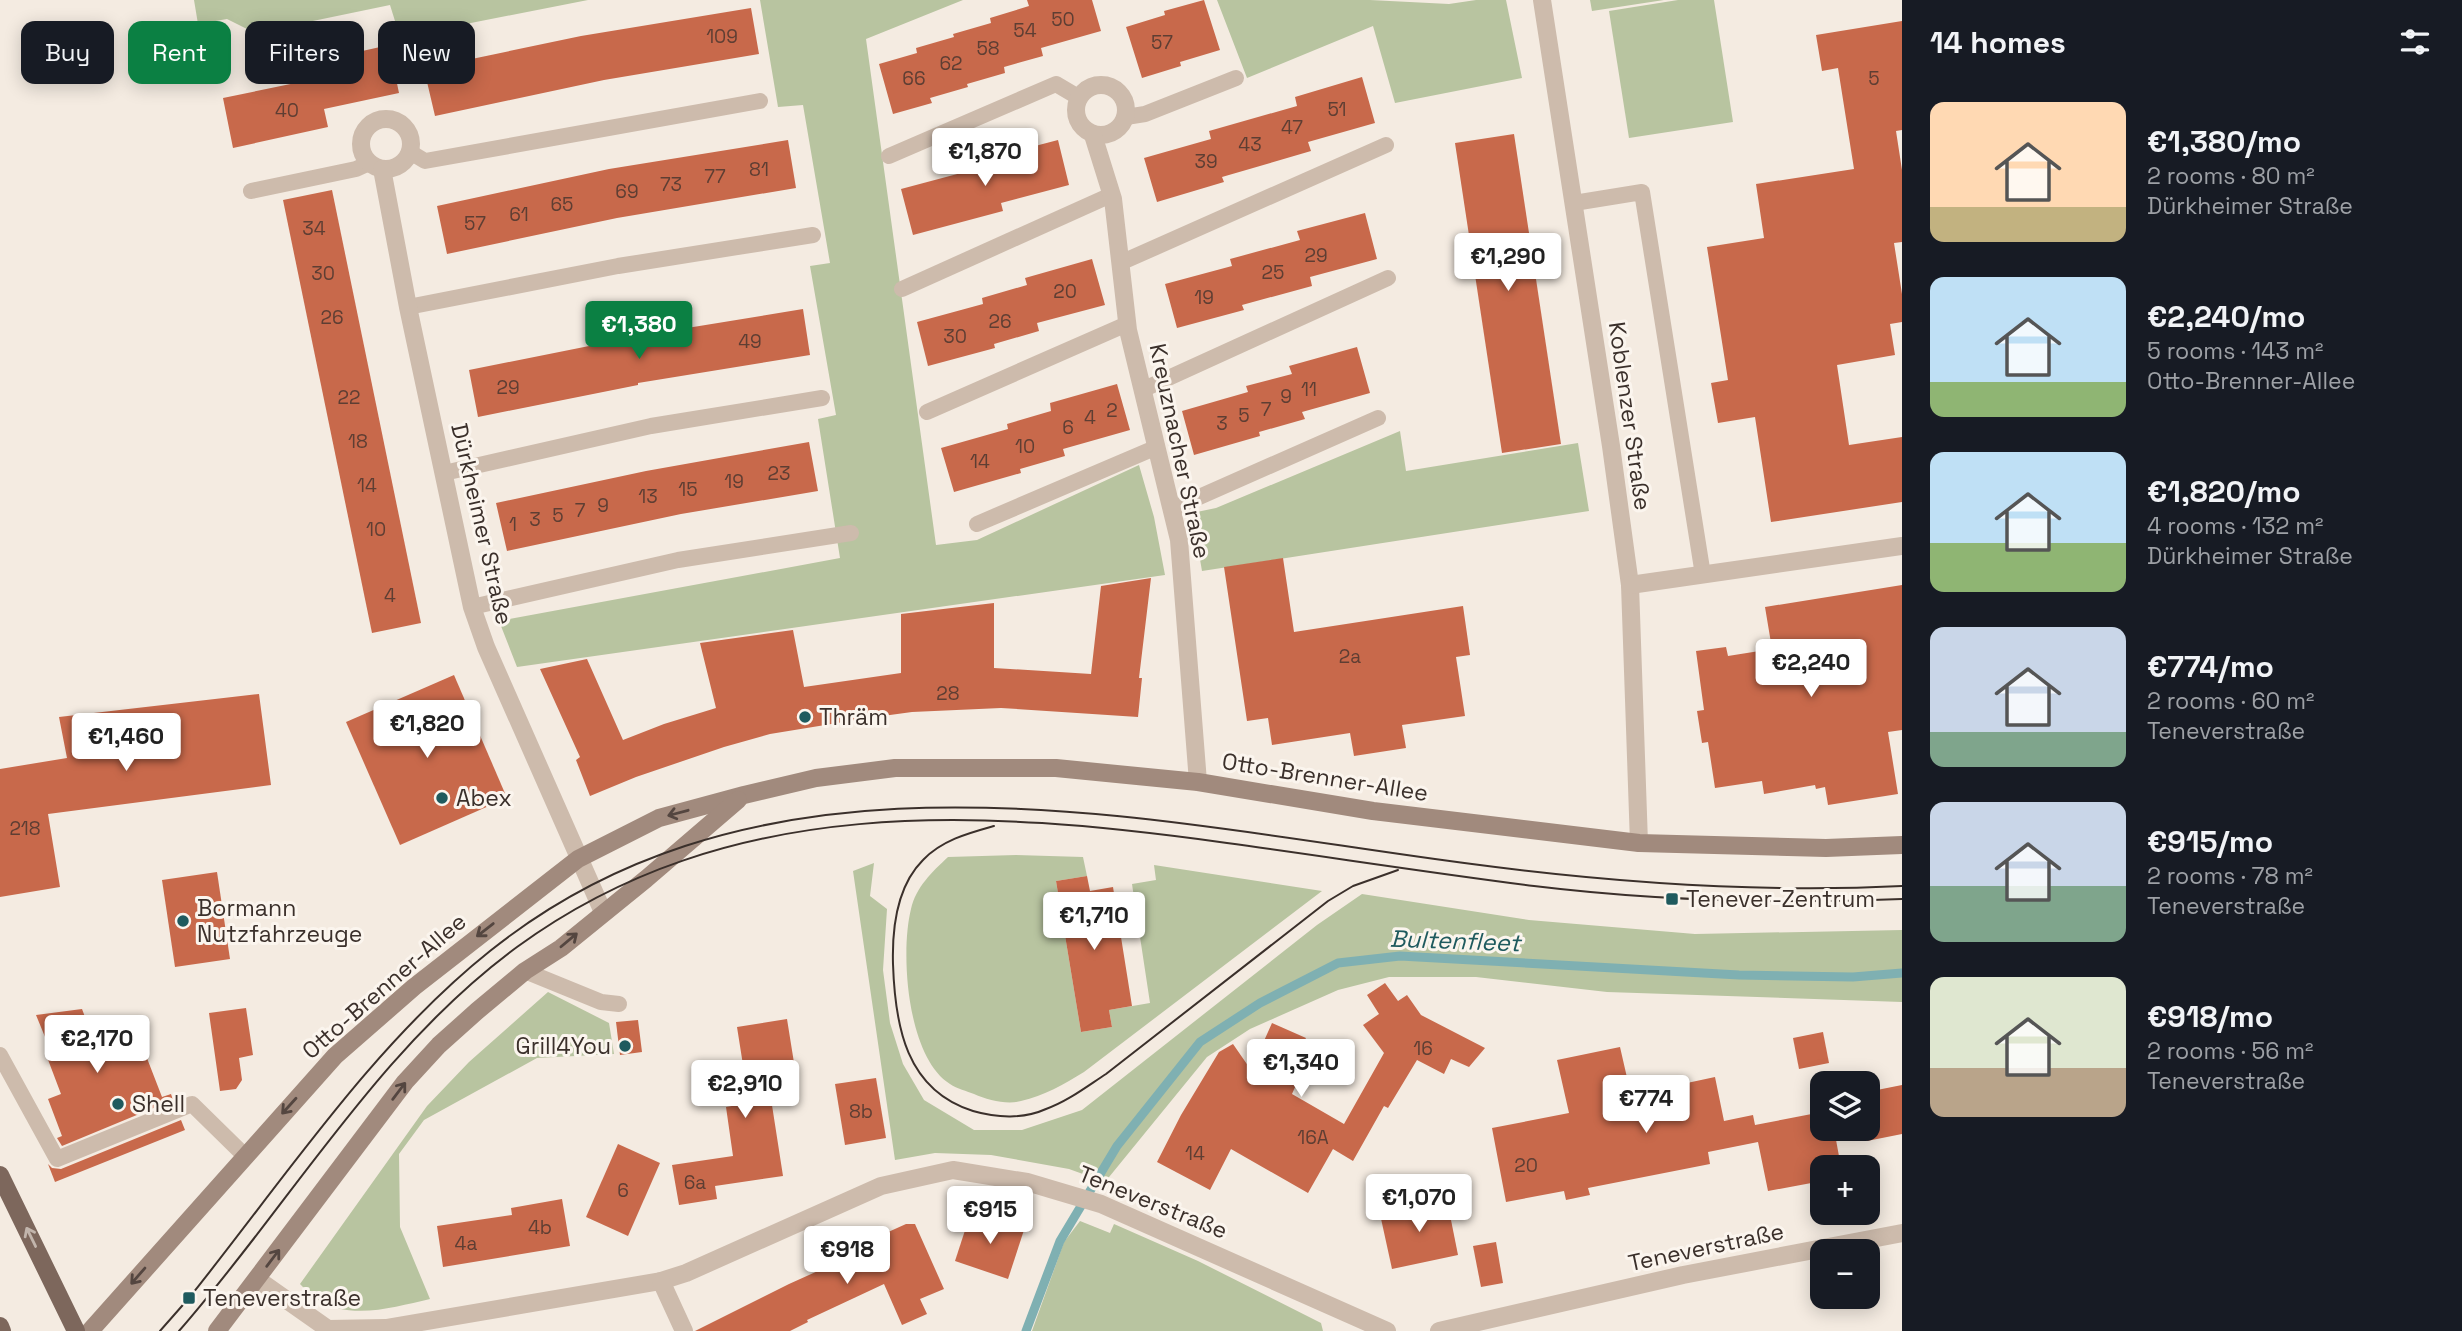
<!DOCTYPE html>
<meta charset="utf-8">
<style>
body{margin:0;font-family:"Space Grotesk",sans-serif;background:#242831;color:#f1f3f6;height:100vh;display:flex;flex-direction:column;font-size:26px;white-space:nowrap}
*{box-sizing:border-box;margin:0}
p{font-size:23px;color:#9ea1a6}
.icon{flex:none;width:38px;height:38px;fill:none;stroke:currentColor;stroke-width:2;stroke-linecap:round;stroke-linejoin:round}
.map{position:relative;flex:1;overflow:hidden}
.side{display:flex;flex-direction:column;background:#171b24;width:560px}
.side>*{flex:none}
.top-card{position:absolute;left:21px;top:21px;width:665px;height:63px;display:flex;gap:14px}
.fabs{position:absolute;left:1810px;top:1071px;display:grid;gap:14px}
.fabs a{display:grid;place-items:center;width:70px;height:70px;border-radius:14px;background:#171b24;box-shadow:0 4px 18px #0003;font-size:35px}
.price{position:absolute;translate:-50% -60px;padding:0 16px;border-radius:7px;background:#fff;color:#222;font-size:23px;line-height:46px;filter:drop-shadow(0 2px 4px #0008)}
.price::after{content:'';position:absolute;left:50%;top:42px;width:21px;height:16px;margin-left:-10px;background:inherit;clip-path:polygon(0 0,100% 0,50% 100%)}
.price.current{background:#0b8043;color:#fff}
ul{padding:0;list-style:none}
li{display:flex;align-items:center;gap:21px;height:175px;padding:0 28px}
li span{display:grid;place-items:center;flex:none;width:196px;height:140px;border-radius:14px;color:#555}
li>.icon{margin-inline-start:auto}
span .icon{width:84px;height:84px;fill:#fffc;stroke-width:1}
li b{font-size:30px}
h2{display:flex;justify-content:space-between;align-items:center;height:84px;padding:0 28px;font-size:30px}
.chip{padding:0 24px;border-radius:14px;background:#171b24;box-shadow:0 4px 18px #0003;font-size:24px;line-height:63px}
.chip.current{background:#0b8043;color:#fff}
main{display:flex;flex:1;min-height:0}
.map>svg:first-child{display:block}
.green{fill:#b8c4a0}
.lines{fill:none;stroke-linecap:round;stroke-linejoin:round}
.stream{stroke:#7fb0b2;stroke-width:9}
.building{fill:#c8694b}
.lane{stroke:#cdbbac;stroke-width:16}
.street{stroke:#cdbbac;stroke-width:18}
.secondary{stroke:#a18a7d;stroke-width:18}
.primary{stroke:#7d675c;stroke-width:18}
.tram{stroke:#3b302b;stroke-width:2}
.oneway{stroke:#544640}
.oneway2{stroke:#c2b5ac}
.poi-dot{fill:#1f5a5e;stroke:#fbf5ee;stroke-width:2.5}
.labels{text-anchor:middle;stroke-width:6;stroke-linejoin:round;paint-order:stroke}
.number-label{font-size:19px;fill:#5e3e33}
.street-label{font-size:23px;fill:#3b302b;stroke:#fbf5ee}
.poi-label{font-size:23px;fill:#3b302b;stroke:#fbf5ee;text-anchor:start}
.water-label{font-size:24px;font-style:italic;fill:#1f5a5e;stroke:#fbf5ee}
</style>
<main>
<div class="map">
<svg width="1902" height="1331" viewBox="0 0 1902 1331">
<rect width="100%" height="100%" fill="#f4ebe1"/>
<g class="green">
<path d="M194,0H588L400,37L390,5L255,33L227,19L198,24Z"/>
<path d="M760,0H963L866,39L936,545L977,540L1139,465L1154,517L1165,575L517,667L499,621L840,558L818,419L836,415L810,266L830,263L803,105L778,107Z"/>
<path d="M1217,0H1370L1449,4L1476,0H1506L1522,78L1395,103L1373,26L1247,78Z"/>
<path d="M1590,0H1664L1592,11Z"/>
<path d="M1678,0H1714L1733,122L1629,138L1609,11Z"/>
<path d="M1400,431L1406,471L1578,443L1589,511L1202,571L1192,513L1216,508Z"/>
<path d="M1016,855L1083,857L1087,876L1056,881L1081,1032L1112,1027L1109,1010L1150,1003L1132,884L1156,880L1154,865L1322,891L1084,1072C1064,1084 1044,1096 1021,1101C1007,1105 988,1100 974,1094C967,1091 957,1089 950,1084C907,1057 900,953 911,909C916,887 932,872 948,857Z"/>
<path d="M874,863L870,896L887,909L883,970L890,1023L903,1064L924,1100L974,1130H1022L1082,1110L1317,925L1362,894L1529,920L1695,934L1902,930V1002L1607,992L1476,977H1389L1338,990L1250,1029L1207,1057L1105,1182L1069,1169L991,1155L935,1153L895,1160L853,871Z"/>
<path d="M548,992L609,1023L614,1054L537,1058L424,1120L399,1154L400,1227L430,1299C394,1307 351,1321 316,1299C311,1295 305,1289 300,1284L427,1106L469,1062Z"/>
<path d="M1080,1221L1110,1233L1114,1224L1198,1261L1321,1323L1323,1331H1032L1064,1242Z"/>
</g>
<g class="lines">
<path class="stream" d="M1026,1331L1060,1241L1117,1146L1200,1042L1260,1003L1338,963L1400,956L1739,975L1853,977L1902,973"/>
</g>
<g class="building">
<path d="M1027,0H1092L1101,31L1041,48L1043,56L1004,67L1005,73L967,84L968,87L930,98L932,103L893,114L879,64L917,53L916,48L954,37L953,34L991,23L990,18L1029,6Z"/>
<path d="M1204,0L1220,50L1180,62L1181,66L1142,78L1126,27L1165,15L1164,11Z"/>
<path d="M751,8L759,54L604,80L435,116L424,69L581,36Z"/>
<path d="M1902,21V130L1896,131L1902,170V242L1894,243L1902,294V322L1890,324L1895,355L1837,365L1849,445L1902,437V502L1771,522L1755,417L1718,423L1711,383L1728,380L1707,247L1764,238L1756,184L1854,169L1838,68L1822,71L1816,35Z"/>
<path d="M389,45L399,93L324,109L328,127L233,148L223,98L344,73L340,56Z"/>
<path d="M1362,77L1375,123L1308,142L1311,151L1222,177L1224,182L1157,202L1144,158L1211,139L1209,131L1297,106L1295,97Z"/>
<path d="M1514,134L1561,444L1502,453L1455,143Z"/>
<path d="M788,140L796,188L617,218L447,254L437,206L609,169Z"/>
<path d="M1058,140L1069,185L1001,203L1003,211L913,235L901,189L991,165L989,158Z"/>
<path d="M332,190L421,623L372,633L283,200Z"/>
<path d="M1365,213L1377,259L1310,277L1312,286L1242,305L1244,310L1177,328L1165,284L1232,266L1230,259L1300,240L1297,231Z"/>
<path d="M1092,259L1105,305L1037,323L1039,331L994,344L995,348L928,366L917,322L983,304L982,298L1027,285L1025,278Z"/>
<path d="M803,309L810,355L638,383V385L478,417L469,370L644,335Z"/>
<path d="M1357,347L1370,393L1302,412L1305,419L1259,432L1260,436L1194,455L1182,411L1248,392L1246,386L1292,374L1289,366Z"/>
<path d="M1117,384L1130,430L1063,449L1065,456L1020,469L1021,473L954,492L941,448L1008,429L1007,424L1051,411L1050,403Z"/>
<path d="M809,442L818,491L681,514L507,551L496,503L646,471Z"/>
<path d="M1283,558L1294,632L1463,606L1470,655L1456,657L1465,716L1402,725L1406,748L1354,756L1350,733L1272,745L1268,718L1247,721L1224,567Z"/>
<path d="M1151,578L1139,678H1142L1138,717L1001,708L912,712L868,718L770,734L724,747L636,777L590,796L576,760L580,757L540,669L587,659L623,740L664,724L716,708L700,643L793,630L804,687L901,673V614L994,603V668L1091,674L1101,586Z"/>
<path d="M1902,585V730L1888,732L1898,794L1828,805L1825,787L1816,789L1815,785L1764,794L1762,781L1715,788L1708,742L1702,743L1697,711L1704,710L1696,651L1726,647L1728,656L1772,649L1765,607Z"/>
<path d="M454,675L507,798L400,845L346,722Z"/>
<path d="M259,694L271,785L48,814L60,887L0,897V769L67,758L59,717Z"/>
<path d="M217,872L230,959L175,967L162,880Z"/>
<path d="M1087,876L1090,891L1113,887L1132,1006L1109,1010L1112,1027L1081,1032L1056,881Z"/>
<path d="M1385,983L1398,1001L1407,995L1421,1015L1485,1048L1469,1067L1451,1059L1444,1074L1417,1060L1388,1108L1384,1106L1353,1161L1333,1149L1308,1193L1231,1149L1210,1190L1157,1162L1181,1115L1219,1052L1233,1044L1251,1070L1272,1023L1306,1038L1292,1066L1302,1071L1292,1094L1344,1124L1384,1053L1363,1025L1379,1014L1367,995Z"/>
<path d="M246,1008L253,1055L239,1058L242,1080L236,1089L220,1091L209,1013Z"/>
<path d="M82,1009L93,1038L133,1022L162,1097L171,1094L173,1100L62,1146L57,1138L62,1136L48,1099L61,1094L47,1057L52,1054L36,1015Z"/>
<path d="M787,1019L795,1069L767,1073L783,1176L715,1186L717,1199L679,1205L672,1165L733,1156L726,1107L749,1103L737,1027Z"/>
<path d="M638,1020L642,1052L620,1055L616,1022Z"/>
<path d="M1823,1032L1829,1063L1799,1069L1793,1038Z"/>
<path d="M1620,1047L1631,1095L1715,1077L1724,1121L1753,1115L1755,1125L1822,1112V1129H1834L1841,1167H1822V1181L1768,1191L1758,1142L1708,1152L1710,1164L1588,1188L1590,1195L1566,1200L1564,1191L1506,1202L1492,1128L1569,1113L1557,1060Z"/>
<path d="M876,1078L886,1138L845,1145L835,1084Z"/>
<path d="M1902,1085V1134L1867,1141V1092Z"/>
<path d="M181,1120L185,1130L55,1182L48,1164L52,1168L61,1169Z"/>
<path d="M618,1144L660,1163L628,1236L586,1217Z"/>
<path d="M562,1199L570,1246L443,1267L437,1226L512,1215L511,1208Z"/>
<path d="M1447,1200L1458,1255L1392,1269L1380,1214Z"/>
<path d="M971,1212L1024,1230L1008,1279L955,1261Z"/>
<path d="M906,1224H915L944,1289L920,1299L927,1314L902,1325L884,1284L807,1320L808,1322L790,1331H695L789,1284L869,1248L866,1242Z"/>
<path d="M1496,1242L1503,1283L1481,1287L1473,1246Z"/>
</g>
<g class="lines">
<g class="lane">
<path d="M1126,117L1145,114L1236,78"/>
<path d="M410,152L425,161L760,101"/>
<path d="M889,156L1056,84L1078,97"/>
<path d="M251,191L356,169L369,163"/>
<path d="M1574,203L1642,192L1703,575"/>
<path d="M1120,263L1386,145"/>
<path d="M902,289L1111,195"/>
<path d="M408,307L618,266L813,235"/>
<path d="M1142,390L1388,278"/>
<path d="M927,412L1127,324"/>
<path d="M444,473L651,426L822,398"/>
<path d="M1172,509L1378,418"/>
<path d="M977,524L1157,447"/>
<path d="M472,607L678,560L851,533"/>
<path d="M525,971L601,1002L619,1004"/>
<path d="M0,1055L57,1159L192,1104L245,1156"/>
</g>
<g class="street">
<path d="M1542,0L1611,446L1630,585L1639,843"/>
<circle cx="1101" cy="110" r="25"/>
<circle cx="386" cy="144" r="25"/>
<path d="M1093,135L1113,199L1128,330L1179,540L1198,782"/>
<path d="M382,169L408,307L472,607L486,647L603,912"/>
<path d="M1630,585L1902,546"/>
<path d="M257,1279L328,1329L386,1328L661,1281L686,1273L881,1186L953,1170L1027,1182L1101,1204L1387,1331"/>
<path d="M661,1281L684,1331"/>
<path d="M1439,1331L1683,1275L1902,1233"/>
</g>
<g class="secondary">
<path d="M90,1331L335,1056L414,987L578,859L659,818L744,795L816,778L895,768H1056L1198,782L1373,811L1639,843L1826,848L1902,845"/>
<path d="M217,1331L405,1082L439,1045L477,1011L525,971L561,948L646,879L738,800"/>
</g>
<g class="primary">
<path d="M0,1175L76,1331"/>
<path d="M0,1326L2,1331"/>
</g>
<g class="tram">
<path d="M994,826C969,833 942,840 923,860C896,887 892,929 893,964C895,1026 906,1090 973,1111C997,1118 1024,1119 1046,1109C1068,1101 1086,1087 1106,1074L1328,901L1353,886L1398,870"/>
<path d="M160,1331L189,1298C283,1181 372,1045 490,951C771,726 1147,822 1472,864C1615,883 1758,893 1902,886"/>
<path d="M179,1331C291,1203 378,1049 517,947C729,792 981,809 1227,843C1329,857 1432,873 1534,886C1657,901 1779,904 1902,899"/>
</g>
</g>
<defs><path id="oneway-shaft" d="M-6 0H5M1.5-3L5.5 0L1.5 3" fill="none" stroke-width="1.6" stroke-linecap="round" stroke-linejoin="round" transform="scale(1.75)"/></defs>
<g class="oneway">
<use href="#oneway-shaft" transform="translate(678 813) rotate(165)"/>
<use href="#oneway-shaft" transform="translate(485 930) rotate(142)"/>
<use href="#oneway-shaft" transform="translate(569 940) rotate(-40)"/>
<use href="#oneway-shaft" transform="translate(399 1091) rotate(-53)"/>
<use href="#oneway-shaft" transform="translate(289 1106) rotate(132)"/>
<use href="#oneway-shaft" transform="translate(273 1258) rotate(-53)"/>
<use href="#oneway-shaft" transform="translate(138 1276) rotate(131)"/>
</g>
<use class="oneway2" href="#oneway-shaft" transform="translate(31 1237) rotate(-116)"/>
<g class="poi-dot">
<circle cx="805" cy="717" r="7"/>
<circle cx="442" cy="798" r="7"/>
<rect x="1665" y="892" width="14" height="14" rx="3.5"/>
<circle cx="183" cy="921" r="7"/>
<circle cx="625" cy="1046" r="7"/>
<circle cx="118" cy="1104" r="7"/>
<rect x="182" y="1291" width="14" height="14" rx="3.5"/>
</g>
<g class="labels">
<g class="number-label">
<text x="1063" y="26">50</text>
<text x="1025" y="37">54</text>
<text x="722" y="43">109</text>
<text x="1162" y="49">57</text>
<text x="988" y="55">58</text>
<text x="951" y="70">62</text>
<text x="914" y="85">66</text>
<text x="1874" y="85">5</text>
<text x="1337" y="116">51</text>
<text x="287" y="117">40</text>
<text x="1292" y="134">47</text>
<text x="1250" y="151">43</text>
<text x="1206" y="168">39</text>
<text x="759" y="176">81</text>
<text x="715" y="183">77</text>
<text x="671" y="191">73</text>
<text x="627" y="198">69</text>
<text x="562" y="211">65</text>
<text x="519" y="221">61</text>
<text x="475" y="230">57</text>
<text x="314" y="235">34</text>
<text x="1316" y="262">29</text>
<text x="1273" y="279">25</text>
<text x="323" y="280">30</text>
<text x="1065" y="298">20</text>
<text x="1204" y="304">19</text>
<text x="332" y="324">26</text>
<text x="1000" y="328">26</text>
<text x="955" y="343">30</text>
<text x="750" y="348">49</text>
<text x="508" y="394">29</text>
<text x="1309" y="396">11</text>
<text x="1286" y="403">9</text>
<text x="349" y="404">22</text>
<text x="1266" y="416">7</text>
<text x="1112" y="417">2</text>
<text x="1244" y="422">5</text>
<text x="1090" y="424">4</text>
<text x="1222" y="430">3</text>
<text x="1068" y="434">6</text>
<text x="358" y="448">18</text>
<text x="1025" y="453">10</text>
<text x="980" y="468">14</text>
<text x="779" y="480">23</text>
<text x="734" y="488">19</text>
<text x="367" y="492">14</text>
<text x="688" y="496">15</text>
<text x="648" y="503">13</text>
<text x="603" y="512">9</text>
<text x="580" y="517">7</text>
<text x="558" y="522">5</text>
<text x="535" y="526">3</text>
<text x="513" y="531">1</text>
<text x="376" y="536">10</text>
<text x="390" y="602">4</text>
<text x="1350" y="663">2a</text>
<text x="948" y="700">28</text>
<text x="25" y="835">218</text>
<text x="1423" y="1055">16</text>
<text x="861" y="1118">8b</text>
<text x="1313" y="1144">16A</text>
<text x="1195" y="1160">14</text>
<text x="1526" y="1172">20</text>
<text x="695" y="1189">6a</text>
<text x="623" y="1197">6</text>
<text x="540" y="1234">4b</text>
<text x="466" y="1250">4a</text>
</g>
<g class="street-label">
<text transform="translate(1630 416) rotate(82)" y="8">Koblenzer Straße</text>
<text transform="translate(1180 451) rotate(78)" y="8">Kreuznacher Straße</text>
<text transform="translate(482 524) rotate(77)" y="8">Dürkheimer Straße</text>
<text transform="translate(1325 777) rotate(9)" y="8">Otto-Brenner-Allee</text>
<text transform="translate(384 986) rotate(-41)" y="8">Otto-Brenner-Allee</text>
<text transform="translate(1153 1202) rotate(22)" y="8">Teneverstraße</text>
<text transform="translate(1706 1247) rotate(-12)" y="8">Teneverstraße</text>
</g>
<g class="poi-label">
<text x="819" y="725">Thräm</text>
<text x="456" y="806">Abex</text>
<text x="1686" y="907">Tenever-Zentrum</text>
<text x="197" y="916">Bormann<tspan x="197" dy="26">Nutzfahrzeuge</tspan></text>
<text x="611" y="1054" text-anchor="end">Grill4You</text>
<text x="132" y="1112">Shell</text>
<text x="203" y="1306">Teneverstraße</text>
</g>
<g class="water-label">
<text transform="translate(1455 941) rotate(2)" y="8">Bultenfleet</text>
</g>
</g>
</svg>
<div class="fabs">
<a><svg class="icon" aria-label="layers" viewBox="0 0 24 24"><path d="M12 4l9 5-9 5-9-5zM3 14l9 5 9-5"/></svg></a>
<a>+</a>
<a>−</a>
</div>
<b class="price" style="left:985px;top:188px">€1,870</b>
<b class="price" style="left:1508px;top:293px">€1,290</b>
<b class="price current" style="left:639px;top:361px">€1,380</b>
<b class="price" style="left:1811px;top:699px">€2,240</b>
<b class="price" style="left:427px;top:760px">€1,820</b>
<b class="price" style="left:126px;top:773px">€1,460</b>
<b class="price" style="left:1094px;top:952px">€1,710</b>
<b class="price" style="left:97px;top:1075px">€2,170</b>
<b class="price" style="left:1301px;top:1099px">€1,340</b>
<b class="price" style="left:745px;top:1120px">€2,910</b>
<b class="price" style="left:1646px;top:1135px">€774</b>
<b class="price" style="left:1419px;top:1234px">€1,070</b>
<b class="price" style="left:990px;top:1246px">€915</b>
<b class="price" style="left:847px;top:1286px">€918</b>
<div class="top-card">
<a class="chip">Buy</a>
<a class="chip current">Rent</a>
<a class="chip">Filters</a>
<a class="chip">New</a>
</div>
</div>
<section class="side">
<h2>14 homes<svg class="icon" aria-label="filters" viewBox="0 0 24 24"><path d="M4 7h16M4 17h16"/><circle cx="9" cy="7" r="2"/><circle cx="15" cy="17" r="2"/></svg></h2>
<ul>
<li><span style="background:linear-gradient(#ffd9b3 75%,#c2b280 0)"><svg class="icon" aria-label="home" viewBox="0 0 24 24"><path d="M3 11l9-7 9 7M6 9v11h12V9"/></svg></span><div><b>€1,380/mo</b><p>2 rooms · 80 m²</p><p>Dürkheimer Straße</p></div></li>
<li><span style="background:linear-gradient(#bfe0f5 75%,#8fb573 0)"><svg class="icon" aria-label="home" viewBox="0 0 24 24"><path d="M3 11l9-7 9 7M6 9v11h12V9"/></svg></span><div><b>€2,240/mo</b><p>5 rooms · 143 m²</p><p>Otto-Brenner-Allee</p></div></li>
<li><span style="background:linear-gradient(#bfe0f5 65%,#8fb573 0)"><svg class="icon" aria-label="home" viewBox="0 0 24 24"><path d="M3 11l9-7 9 7M6 9v11h12V9"/></svg></span><div><b>€1,820/mo</b><p>4 rooms · 132 m²</p><p>Dürkheimer Straße</p></div></li>
<li><span style="background:linear-gradient(#c9d6e8 75%,#7fa58c 0)"><svg class="icon" aria-label="home" viewBox="0 0 24 24"><path d="M3 11l9-7 9 7M6 9v11h12V9"/></svg></span><div><b>€774/mo</b><p>2 rooms · 60 m²</p><p>Teneverstraße</p></div></li>
<li><span style="background:linear-gradient(#c9d6e8 60%,#7fa58c 0)"><svg class="icon" aria-label="home" viewBox="0 0 24 24"><path d="M3 11l9-7 9 7M6 9v11h12V9"/></svg></span><div><b>€915/mo</b><p>2 rooms · 78 m²</p><p>Teneverstraße</p></div></li>
<li><span style="background:linear-gradient(#dfe7d0 65%,#b9a48a 0)"><svg class="icon" aria-label="home" viewBox="0 0 24 24"><path d="M3 11l9-7 9 7M6 9v11h12V9"/></svg></span><div><b>€918/mo</b><p>2 rooms · 56 m²</p><p>Teneverstraße</p></div></li>
</ul>
</section>
</main>
